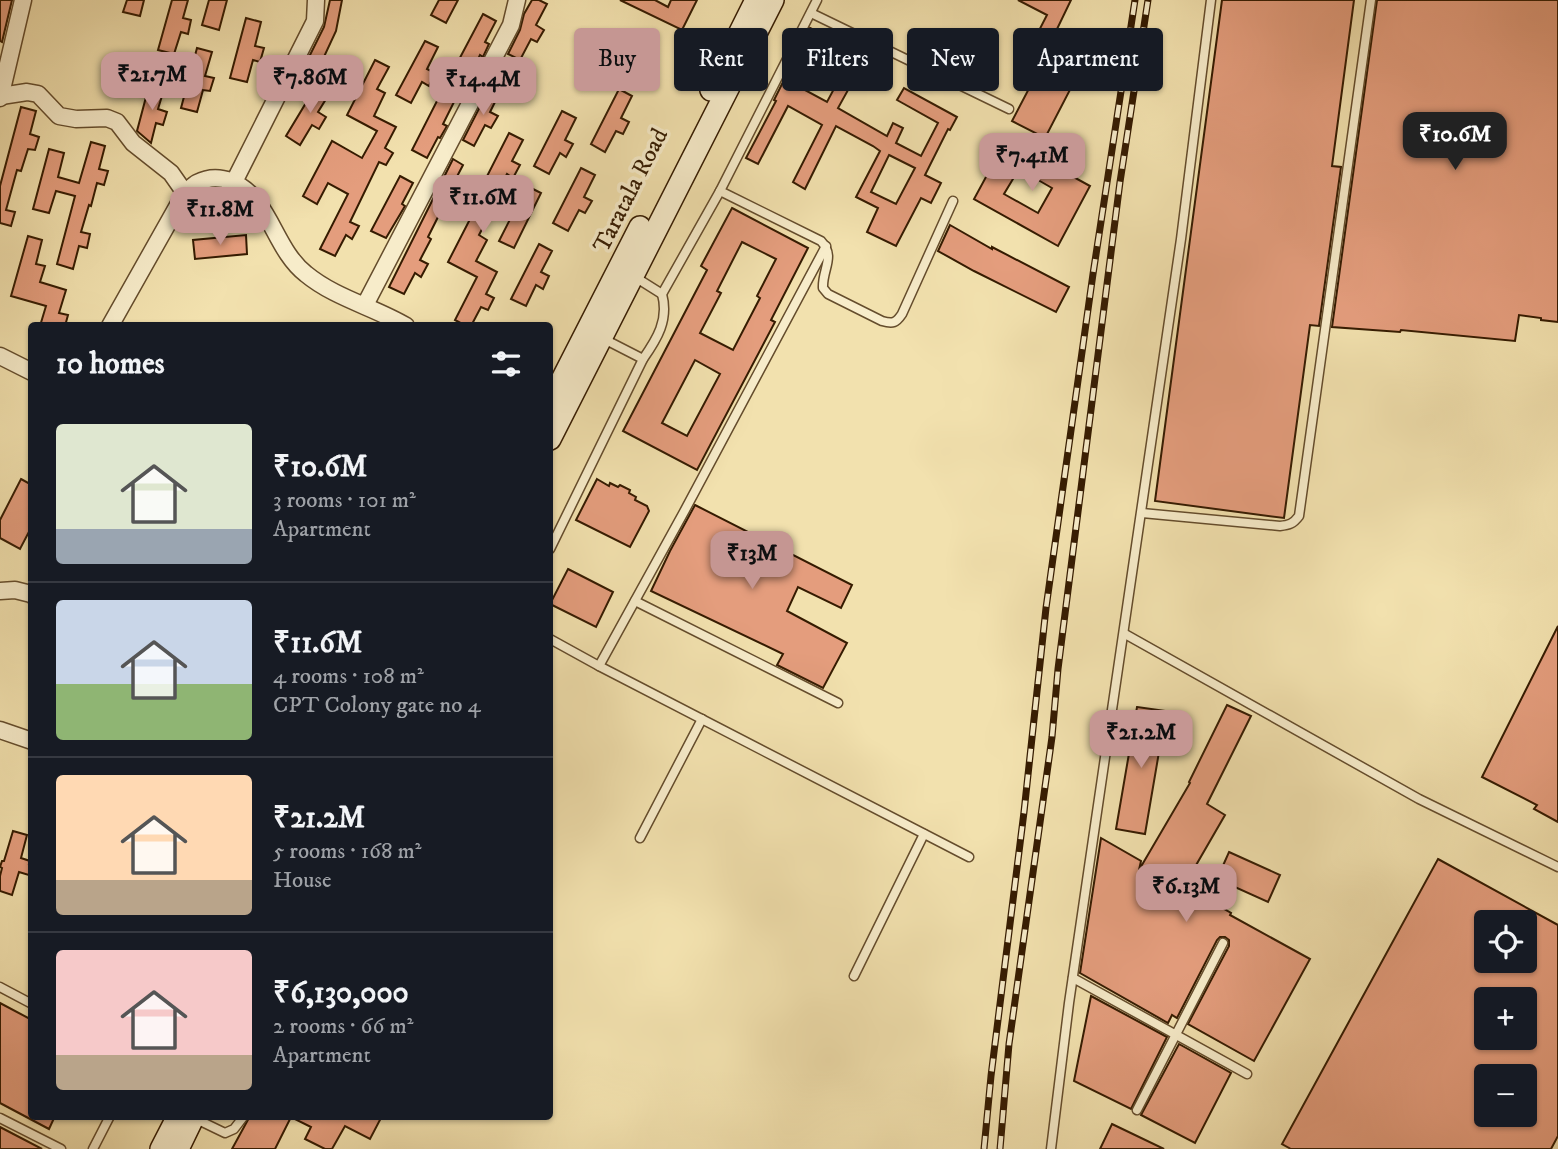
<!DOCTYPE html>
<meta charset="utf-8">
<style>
body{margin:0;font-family:"IM FELL DW Pica",serif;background:#242831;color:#f1f3f6;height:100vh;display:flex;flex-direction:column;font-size:26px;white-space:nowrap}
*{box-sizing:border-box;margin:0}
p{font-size:23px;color:#9ea1a6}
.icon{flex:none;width:38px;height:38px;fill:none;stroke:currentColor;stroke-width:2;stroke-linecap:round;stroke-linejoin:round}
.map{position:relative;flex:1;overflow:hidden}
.side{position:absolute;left:28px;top:322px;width:525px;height:798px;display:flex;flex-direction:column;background:#171b24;border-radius:7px;box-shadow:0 2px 5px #0004}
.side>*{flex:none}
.hud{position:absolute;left:574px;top:28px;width:665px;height:63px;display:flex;gap:14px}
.tools{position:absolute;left:1474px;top:910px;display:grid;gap:14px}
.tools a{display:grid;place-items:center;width:63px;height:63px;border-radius:7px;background:#171b24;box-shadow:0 2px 5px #0004;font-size:35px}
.price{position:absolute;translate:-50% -60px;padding:0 16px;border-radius:14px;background:#c59692;color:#111;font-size:23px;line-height:46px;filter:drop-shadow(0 2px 4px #0008)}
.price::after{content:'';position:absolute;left:50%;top:42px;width:21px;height:16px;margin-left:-10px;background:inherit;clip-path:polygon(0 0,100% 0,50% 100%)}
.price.active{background:#222;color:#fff}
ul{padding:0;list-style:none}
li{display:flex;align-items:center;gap:21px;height:175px;padding:0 28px}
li+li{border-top:2px solid #363941}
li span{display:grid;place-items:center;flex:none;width:196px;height:140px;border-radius:7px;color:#555}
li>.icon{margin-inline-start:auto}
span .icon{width:84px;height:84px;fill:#fffc;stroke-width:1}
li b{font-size:30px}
h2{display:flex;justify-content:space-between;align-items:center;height:84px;padding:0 28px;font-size:30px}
.chip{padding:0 24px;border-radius:7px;background:#171b24;box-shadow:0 2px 5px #0004;font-size:24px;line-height:63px}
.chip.active{background:#c59692;color:#111}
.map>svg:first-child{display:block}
.building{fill:#e49d7d;stroke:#351b01;stroke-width:2;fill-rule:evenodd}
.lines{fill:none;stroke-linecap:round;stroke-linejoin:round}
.lane-casing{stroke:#644c2c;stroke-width:11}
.street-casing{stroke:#644c2c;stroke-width:19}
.secondary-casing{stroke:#351b01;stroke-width:24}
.lane{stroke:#f7ecca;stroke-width:8}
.street{stroke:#f7ecca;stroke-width:16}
.secondary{stroke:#f7ecca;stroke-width:21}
.rail-casing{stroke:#351b01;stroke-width:7}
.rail{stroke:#f7ecca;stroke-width:4.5;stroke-dasharray:13;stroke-linecap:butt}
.labels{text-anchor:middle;stroke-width:7;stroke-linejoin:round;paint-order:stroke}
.street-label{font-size:24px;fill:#351b01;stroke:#f7ecca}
</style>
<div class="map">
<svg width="1558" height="1149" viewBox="0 0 1558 1149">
<rect width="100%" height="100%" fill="#f2e1ae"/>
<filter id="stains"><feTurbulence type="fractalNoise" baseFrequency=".00286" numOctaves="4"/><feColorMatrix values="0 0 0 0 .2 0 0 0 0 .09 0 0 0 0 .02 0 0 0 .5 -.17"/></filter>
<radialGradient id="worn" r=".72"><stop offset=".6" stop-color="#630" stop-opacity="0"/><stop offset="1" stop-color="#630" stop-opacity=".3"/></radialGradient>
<g class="building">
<path d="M0,0H12L2,42L0,41Z"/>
<path d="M127,0H144L140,16L123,12Z"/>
<path d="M172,0H188L183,18L191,20L188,34L181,32L174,54L158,50Z"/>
<path d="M209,0H227L219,30L202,25Z"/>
<path d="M330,0H342L336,31L310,87L297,81L324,27Z"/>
<path d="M439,0H458L446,23L431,15Z"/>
<path d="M532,0H539L547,4L536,25L544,30L537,42L531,39L520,60L508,54L520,30L524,14Z"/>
<path d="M620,0H655L668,7L671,0H697L682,30Z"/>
<path d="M1018,0H1071L1057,29L1082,42L1064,79L1073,84L1045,138L1012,121L1045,58L1029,50L1047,15Z"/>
<path d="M1222,0H1354L1332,166L1341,167L1319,326L1310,325L1284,518L1155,501Z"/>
<path d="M1377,0H1558V322L1541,320V318L1519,315L1515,341L1401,330L1400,332L1332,327Z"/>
<path d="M483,14L496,21L485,42L489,44L483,57L480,55L470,76L454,69Z"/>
<path d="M246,18L261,22L255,46L264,48L260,62L253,60L247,82L230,78Z"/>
<path d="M810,28L820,33L792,83L827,102L851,57L863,63L838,108L887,136L893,123L903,128L896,143L921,156L938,123L897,100L904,88L957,117L950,130L948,129L925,175L941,183L931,203L921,198L896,246L867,232L878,208L856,197L880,151L873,146L836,126L805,189L793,182L822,125L788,106L758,164L746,158L776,101L774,100ZM889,155L915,168L896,204L871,192Z"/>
<path d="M425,41L438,47L427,69L435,73L429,86L422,82L411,103L396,95Z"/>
<path d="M197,48L212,52L205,76L214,78L210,91L203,90L197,112L181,108Z"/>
<path d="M375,60L389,67L377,89L385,93L374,116L396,127L385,148L393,153L386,165L379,162L350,222L359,226L352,239L346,235L335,256L320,249L348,194L328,183L317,204L303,196L332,141L362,158L377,131L347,115Z"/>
<path d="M150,82L165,86L158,109L167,112L163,125L156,123L151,143L137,131Z"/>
<path d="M318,83L331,91L318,112L326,117L319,129L312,125L300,145L286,136Z"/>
<path d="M491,85L501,90L490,112L498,116L491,128L485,125L474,146L463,140Z"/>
<path d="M619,89L632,96L621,118L629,122L623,134L616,131L605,152L591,144Z"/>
<path d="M440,95L454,102L443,124L447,126L440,138L438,137L427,158L412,150Z"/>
<path d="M21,107L36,111L30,134L39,137L35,150L28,149L21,171L17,170L6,210L15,212L11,226L0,223V186Z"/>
<path d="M562,111L576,118L565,140L573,144L566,157L560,153L549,174L534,166Z"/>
<path d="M509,133L523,140L512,161L520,165L513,178L507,174L487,212L490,214L479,235L487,240L476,261L497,272L486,294L494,298L488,310L481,307L471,326H466L455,320L477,277L448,262L485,190L481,188Z"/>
<path d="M1006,140L1090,186L1058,246L974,199ZM1019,169L1052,188L1038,213L1004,194Z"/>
<path d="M91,142L105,146L99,169L108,171L104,185L97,183L91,206L89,205L81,232L90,234L87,248L79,246L73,269L57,264L75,196L56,191L49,213L33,209L49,149L64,153L58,177L79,183Z"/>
<path d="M453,159L463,165L452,186L460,190L453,203L447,199L428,237L431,239L420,260L428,264L421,277L415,273L404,294L389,287Z"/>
<path d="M581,168L595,175L584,197L592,201L585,213L579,210L568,231L553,223Z"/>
<path d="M400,176L413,183L402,204L405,206L386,238L371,231Z"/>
<path d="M527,186L541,193L514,248L499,241Z"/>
<path d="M732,208L808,248L771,320L775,322L697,470L623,431L707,270L701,266ZM742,242L776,259L757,296L760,298L733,350L700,333L721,293L717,291ZM695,360L720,374L687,436L662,423Z"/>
<path d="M950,225L992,249V247L1069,287L1056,312L974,271L938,251Z"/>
<path d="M246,235L247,254L195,259L193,240Z"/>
<path d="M28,236L42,240L36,264L45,266L40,282L66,290L59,313L68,315L65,326H40L46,306L11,296Z"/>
<path d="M539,244L552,251L541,272L549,276L543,289L536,285L526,306L511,299Z"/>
<path d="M21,479L32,485V526L20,549L0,538V520Z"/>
<path d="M597,479L609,486L610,483L618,487L620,485L630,490L629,493L636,497L635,500L647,506L649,511L630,547L576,520Z"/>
<path d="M695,505L852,585L841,608L798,587L787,611L847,643L823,688L777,665L783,654L651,591L670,551Z"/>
<path d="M568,569L613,592L596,627L550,604Z"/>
<path d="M1558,626V822L1534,809L1537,805L1482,777Z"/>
<path d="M1227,705L1251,716L1207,804L1225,815L1184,886L1231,913L1230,915L1310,959L1254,1061L1188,1024L1229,946V940L1225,937H1220L1217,940L1177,1018L1172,1015L1168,1023L1080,973L1101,838L1141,861L1139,870L1190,783L1189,782Z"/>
<path d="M1137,707L1166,711L1145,834L1116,829Z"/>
<path d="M13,831L27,835L21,858L30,861L29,864L32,865V876L19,872L12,895L0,891V876L2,868L0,867L2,861H4Z"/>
<path d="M1229,852L1280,875L1268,902L1217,879Z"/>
<path d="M1438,859L1558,925V1136L1551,1149H1291L1282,1144ZM1486,922H1524V961H1486ZM1486,999H1524V1038H1486ZM1486,1076H1524V1115H1486Z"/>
<path d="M1091,996L1167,1037L1131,1109L1074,1081Z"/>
<path d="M0,1003L32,1020V1116H55L49,1129L0,1103Z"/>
<path d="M1179,1044L1231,1073L1195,1143L1141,1115Z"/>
<path d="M250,1116H382L370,1139L345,1126L332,1149H325L305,1139L311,1127L291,1117L275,1149H232Z"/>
<path d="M1112,1124L1164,1149H1100Z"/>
<path d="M0,1127L42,1149H0Z"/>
</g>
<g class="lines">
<g class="lane-casing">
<g id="lane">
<path d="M811,13L1009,109"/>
<path d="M720,191L821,241C836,257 822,269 823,288L828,294L882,321C893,324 896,323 902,314L953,201"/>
<path d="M635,277L662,294"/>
<path d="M602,338L643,359"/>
<path d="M1142,513L1280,526C1289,525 1293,524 1299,516L1371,0"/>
<path d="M550,549L643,359C657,339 669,320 662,294L720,191L817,0"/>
<path d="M635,601L838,703"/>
<path d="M1125,634L1419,799L1558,867"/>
<path d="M550,639L599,666L969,857"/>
<path d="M599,666L685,510L826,246"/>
<path d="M640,838L702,719"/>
<path d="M854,976L924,834"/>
<path d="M1073,978L1247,1074"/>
<path d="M0,987L32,1004"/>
<path d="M1137,1110L1223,943"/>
<path d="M0,1118L61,1149"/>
<path d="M194,1118L225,1133L234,1129L244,1116"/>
<path d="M93,1149L110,1116"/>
<path d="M1051,1149L1069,1003L1181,239L1211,0"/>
</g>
</g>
<g class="street-casing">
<g id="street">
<path d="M1,96L27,92L38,94L59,116L76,119L107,118L117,122L133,143L171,173L185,193"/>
<path d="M0,98L23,0"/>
<path d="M234,182L315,21L316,0"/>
<path d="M365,305L511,25L517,0"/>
<path d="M110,326L185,193C189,190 193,185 197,183C220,171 244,184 258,203C275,226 283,256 306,274C335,298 374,307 406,326"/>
<path d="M0,356L32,372"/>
<path d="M0,591L15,590L31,594L32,595"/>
<path d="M0,730L32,741"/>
</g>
</g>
<g class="secondary-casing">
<g id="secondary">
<path d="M711,90L756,0"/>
<path d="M550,403L640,227"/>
<path d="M550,439L773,0"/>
<path d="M161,1149L178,1116"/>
<path d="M178,1149L194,1116"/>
</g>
</g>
<use href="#lane" class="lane"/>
<use href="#street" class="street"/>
<use href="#secondary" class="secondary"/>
<g class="rail-casing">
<g id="rail">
<path d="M984,1149L991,1076L1024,812L1046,608L1093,274L1135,0"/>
<path d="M1000,1149L1009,1044L1052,737L1058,669L1120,182L1148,0"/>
</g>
</g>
<use href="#rail" class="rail"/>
</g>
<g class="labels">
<g class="street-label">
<text transform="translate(630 190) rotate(-63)" y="8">Taratala Road</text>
</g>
</g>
<rect width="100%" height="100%" filter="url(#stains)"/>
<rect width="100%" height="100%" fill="url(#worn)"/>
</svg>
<div class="tools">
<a><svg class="icon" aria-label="locate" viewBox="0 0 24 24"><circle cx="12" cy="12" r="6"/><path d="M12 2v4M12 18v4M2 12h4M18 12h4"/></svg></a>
<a>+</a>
<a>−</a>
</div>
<b class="price" style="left:152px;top:112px">₹21.7M</b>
<b class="price" style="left:310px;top:115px">₹7.86M</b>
<b class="price" style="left:483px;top:117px">₹14.4M</b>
<b class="price active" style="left:1455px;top:172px">₹10.6M</b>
<b class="price" style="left:1032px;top:193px">₹7.41M</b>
<b class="price" style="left:483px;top:235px">₹11.6M</b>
<b class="price" style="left:220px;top:247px">₹11.8M</b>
<b class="price" style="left:752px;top:591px">₹13M</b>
<b class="price" style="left:1141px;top:770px">₹21.2M</b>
<b class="price" style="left:1186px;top:924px">₹6.13M</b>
<div class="hud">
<a class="chip active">Buy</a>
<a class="chip">Rent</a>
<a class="chip">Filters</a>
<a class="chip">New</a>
<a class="chip">Apartment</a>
</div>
<section class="side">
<h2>10 homes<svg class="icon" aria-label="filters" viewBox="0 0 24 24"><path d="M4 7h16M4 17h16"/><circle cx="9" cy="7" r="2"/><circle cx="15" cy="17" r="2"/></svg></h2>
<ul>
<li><span style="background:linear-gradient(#dfe7d0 75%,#9aa5b1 0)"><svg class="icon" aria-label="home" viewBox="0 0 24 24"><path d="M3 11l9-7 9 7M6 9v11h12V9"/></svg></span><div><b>₹10.6M</b><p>3 rooms · 101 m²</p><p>Apartment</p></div></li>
<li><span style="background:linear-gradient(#c9d6e8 60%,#8fb573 0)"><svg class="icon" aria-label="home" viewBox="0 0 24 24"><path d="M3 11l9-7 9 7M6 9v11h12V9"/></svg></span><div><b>₹11.6M</b><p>4 rooms · 108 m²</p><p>CPT Colony gate no 4</p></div></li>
<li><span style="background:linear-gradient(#ffd9b3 75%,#b9a48a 0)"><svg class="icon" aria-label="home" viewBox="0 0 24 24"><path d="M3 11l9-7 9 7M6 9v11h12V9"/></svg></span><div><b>₹21.2M</b><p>5 rooms · 168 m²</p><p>House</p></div></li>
<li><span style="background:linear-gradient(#f6c9c9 75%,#b9a48a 0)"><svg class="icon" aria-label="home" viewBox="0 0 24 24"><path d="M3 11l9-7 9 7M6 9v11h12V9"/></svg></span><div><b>₹6,130,000</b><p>2 rooms · 66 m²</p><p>Apartment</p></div></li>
</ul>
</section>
</div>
